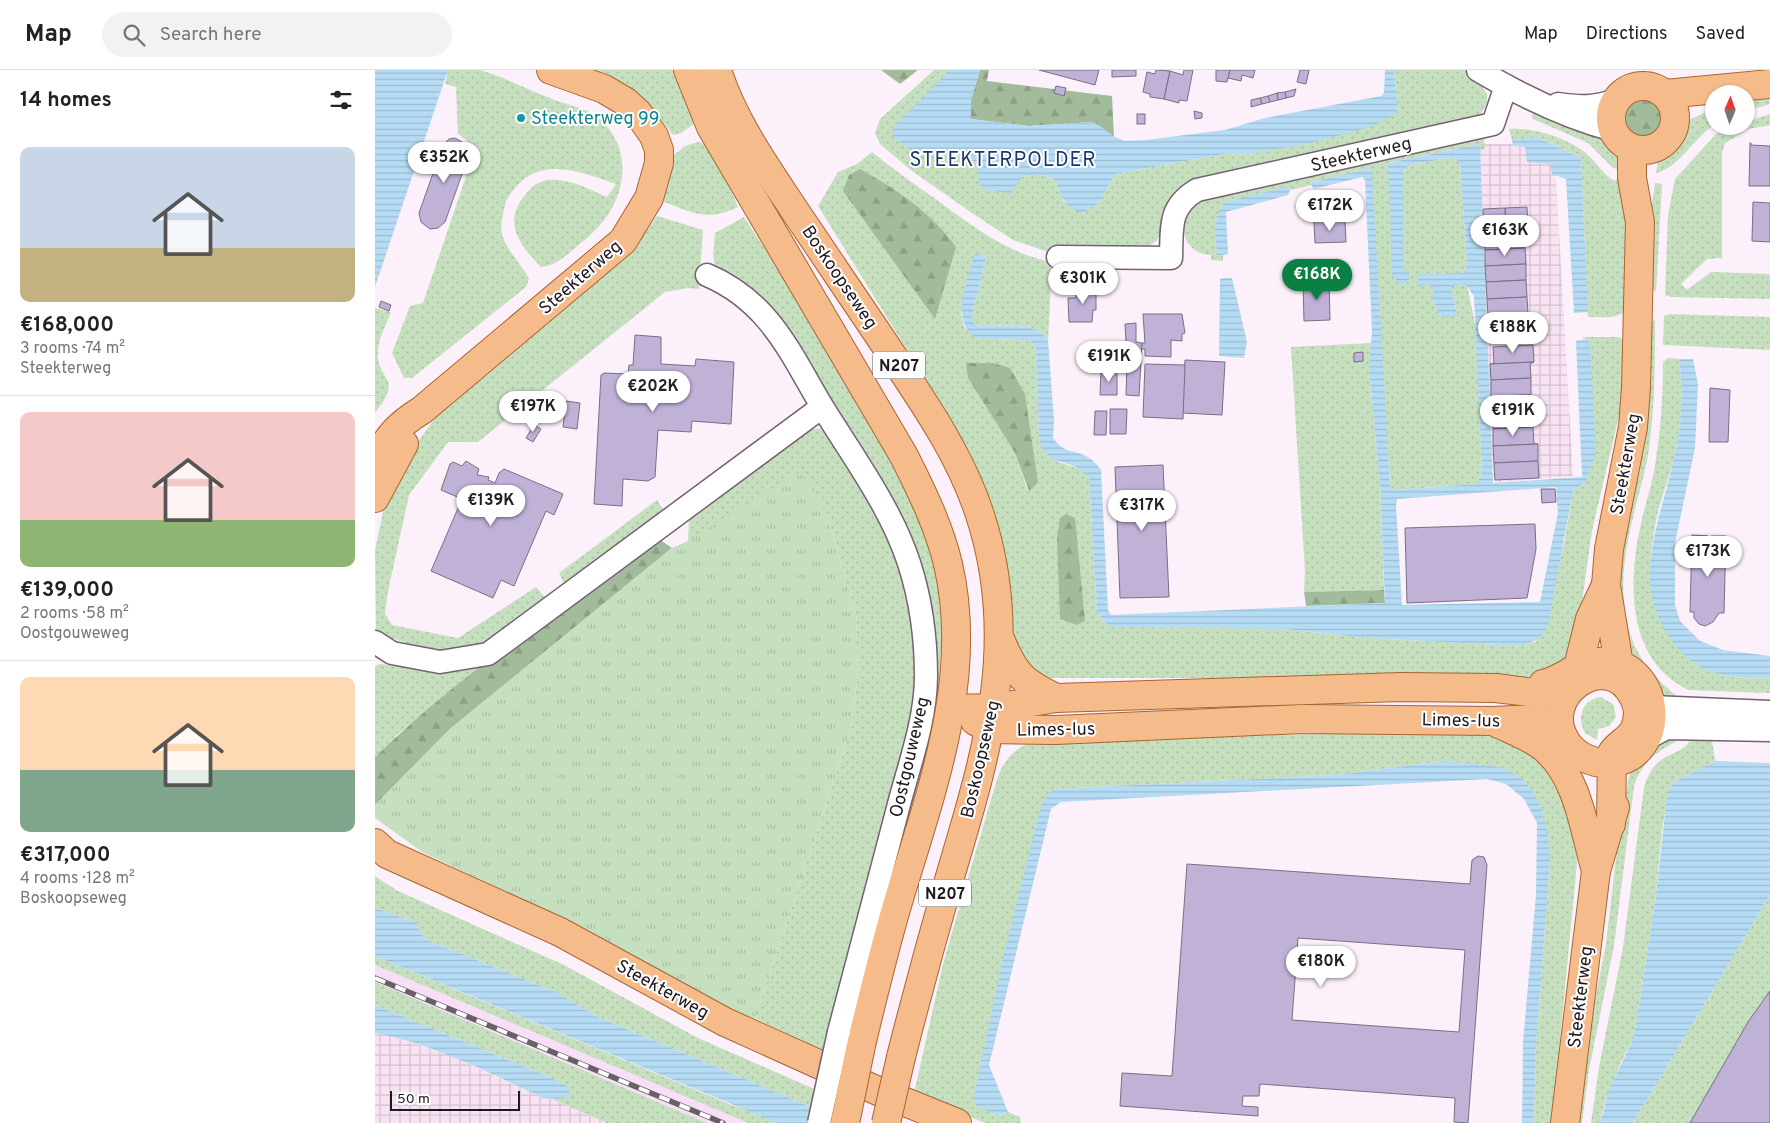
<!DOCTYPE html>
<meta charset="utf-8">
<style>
body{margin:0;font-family:Overpass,sans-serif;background:#f2f2f2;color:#222;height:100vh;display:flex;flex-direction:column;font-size:19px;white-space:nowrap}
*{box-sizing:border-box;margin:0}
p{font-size:16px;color:#767676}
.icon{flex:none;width:28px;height:28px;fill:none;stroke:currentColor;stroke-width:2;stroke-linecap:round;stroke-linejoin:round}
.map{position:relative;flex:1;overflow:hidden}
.side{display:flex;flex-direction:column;background:#fff;width:375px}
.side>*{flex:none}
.needle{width:32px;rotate:2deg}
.controls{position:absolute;left:1330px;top:15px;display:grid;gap:10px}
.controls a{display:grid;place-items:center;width:50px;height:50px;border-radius:50%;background:#fff;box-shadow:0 1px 4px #0004;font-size:25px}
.scale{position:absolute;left:15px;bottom:12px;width:130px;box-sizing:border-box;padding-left:5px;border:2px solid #1f181f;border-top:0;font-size:14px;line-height:18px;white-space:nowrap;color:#1f181f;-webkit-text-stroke:4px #fff;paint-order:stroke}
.price{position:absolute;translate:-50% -42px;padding:0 11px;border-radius:18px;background:#fff;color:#222;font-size:16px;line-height:32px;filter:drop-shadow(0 1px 2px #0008)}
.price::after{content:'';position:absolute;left:50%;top:30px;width:15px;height:11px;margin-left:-8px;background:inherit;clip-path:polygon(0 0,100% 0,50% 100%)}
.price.current{background:#0b8043;color:#fff}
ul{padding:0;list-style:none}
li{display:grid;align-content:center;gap:10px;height:265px;padding:0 20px}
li+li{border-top:1px solid #e0e0e0}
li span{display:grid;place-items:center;height:155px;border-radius:10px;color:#555}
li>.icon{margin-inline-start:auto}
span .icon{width:90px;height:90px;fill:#fffc;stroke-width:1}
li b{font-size:21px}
h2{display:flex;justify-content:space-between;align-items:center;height:60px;padding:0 20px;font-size:21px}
header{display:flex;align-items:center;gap:30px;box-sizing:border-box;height:70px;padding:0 25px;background:#fff;border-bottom:1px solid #e0e0e0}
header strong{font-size:24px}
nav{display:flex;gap:28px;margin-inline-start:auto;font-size:18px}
.search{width:350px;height:45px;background:#f2f2f2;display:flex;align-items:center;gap:12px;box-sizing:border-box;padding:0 18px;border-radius:28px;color:#767676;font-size:19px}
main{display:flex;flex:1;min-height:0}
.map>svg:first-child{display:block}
.built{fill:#f9def7}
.industrial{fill:url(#industrial-grid)}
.grass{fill:url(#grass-dots);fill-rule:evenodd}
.forest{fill:url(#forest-firs)}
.park{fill:url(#park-tufts)}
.water{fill:url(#water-rules);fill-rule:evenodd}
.building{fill:#c0b2d7;stroke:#776f84;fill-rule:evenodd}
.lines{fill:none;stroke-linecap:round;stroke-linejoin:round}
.minor-casing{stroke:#746272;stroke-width:25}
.major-casing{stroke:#a76532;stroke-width:30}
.minor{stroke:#fff;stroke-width:22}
.major{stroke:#f6bb8a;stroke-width:28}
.rail-casing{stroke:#685f67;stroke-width:5.5}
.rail{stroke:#fff;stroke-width:4;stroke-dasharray:11;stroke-linecap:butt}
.minor-bridge-casing{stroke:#746272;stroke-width:25;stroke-linecap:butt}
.major-bridge-casing{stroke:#a76532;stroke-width:30;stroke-linecap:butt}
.minor-bridge{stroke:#fff;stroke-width:22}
.major-bridge{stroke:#f6bb8a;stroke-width:28}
.culture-dot{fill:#0f9aa8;stroke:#fff;stroke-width:2}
.labels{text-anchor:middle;stroke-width:4;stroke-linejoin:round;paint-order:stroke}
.shield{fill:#fff;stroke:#625d62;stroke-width:1}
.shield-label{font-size:16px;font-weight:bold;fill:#1f181f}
.culture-label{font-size:18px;fill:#0d838f;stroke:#fff;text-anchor:start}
.street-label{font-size:18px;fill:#1f181f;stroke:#fff}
.quarter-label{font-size:20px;letter-spacing:1px;fill:#1a386d;stroke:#fff}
</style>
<header>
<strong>Map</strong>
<div class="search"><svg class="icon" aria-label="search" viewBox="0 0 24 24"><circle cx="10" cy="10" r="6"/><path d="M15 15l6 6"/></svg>Search here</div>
<nav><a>Map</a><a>Directions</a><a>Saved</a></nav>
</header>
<main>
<section class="side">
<h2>14 homes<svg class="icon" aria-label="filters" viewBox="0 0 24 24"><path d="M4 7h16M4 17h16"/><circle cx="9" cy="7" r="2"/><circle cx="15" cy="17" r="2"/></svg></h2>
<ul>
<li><span style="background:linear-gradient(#c9d6e8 65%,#c2b280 0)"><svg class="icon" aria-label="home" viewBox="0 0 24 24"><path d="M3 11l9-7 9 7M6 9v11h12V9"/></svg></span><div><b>€168,000</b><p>3 rooms · 74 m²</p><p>Steekterweg</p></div></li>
<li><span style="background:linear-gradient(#f6c9c9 70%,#8fb573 0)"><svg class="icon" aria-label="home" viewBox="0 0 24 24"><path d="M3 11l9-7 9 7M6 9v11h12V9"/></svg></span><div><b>€139,000</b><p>2 rooms · 58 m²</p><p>Oostgouweweg</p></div></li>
<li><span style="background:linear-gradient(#ffd9b3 60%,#7fa58c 0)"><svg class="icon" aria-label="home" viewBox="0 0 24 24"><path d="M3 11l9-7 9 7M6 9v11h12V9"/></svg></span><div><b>€317,000</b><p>4 rooms · 128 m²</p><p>Boskoopseweg</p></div></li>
</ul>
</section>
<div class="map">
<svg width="1395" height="1053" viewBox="0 0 1395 1053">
<defs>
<pattern id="industrial-grid" width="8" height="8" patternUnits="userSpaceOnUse" patternTransform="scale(1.25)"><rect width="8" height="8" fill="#f8e3f3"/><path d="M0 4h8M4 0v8" fill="none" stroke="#d4c2d0"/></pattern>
<pattern id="grass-dots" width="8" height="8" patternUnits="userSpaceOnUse" patternTransform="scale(1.25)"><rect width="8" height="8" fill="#c6e0bf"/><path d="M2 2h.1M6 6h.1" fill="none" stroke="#aabfa4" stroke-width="1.8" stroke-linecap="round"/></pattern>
<pattern id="forest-firs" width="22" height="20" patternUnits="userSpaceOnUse" patternTransform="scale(1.25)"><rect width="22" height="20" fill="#a2bb9b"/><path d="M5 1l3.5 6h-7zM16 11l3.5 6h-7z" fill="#8ba085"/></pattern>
<pattern id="park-tufts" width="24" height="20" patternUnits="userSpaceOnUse" patternTransform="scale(1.25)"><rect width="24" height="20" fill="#c6e0bf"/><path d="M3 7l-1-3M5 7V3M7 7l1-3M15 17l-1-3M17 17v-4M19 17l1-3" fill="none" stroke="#aabfa4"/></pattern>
<pattern id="water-rules" width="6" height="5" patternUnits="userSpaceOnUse" patternTransform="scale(1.25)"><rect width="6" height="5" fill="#b5dcf4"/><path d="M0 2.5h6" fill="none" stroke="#9bbcd1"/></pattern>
</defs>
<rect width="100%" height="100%" fill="#fcf0fb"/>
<path class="built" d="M0,895L373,1053H332L0,912Z"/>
<g class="industrial">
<path d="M1105,74H1179L1198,406L1118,413Z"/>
<path d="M0,963L20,967L72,984L168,1028L177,1029L232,1053H0Z"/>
</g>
<g class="grass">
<path d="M73,0C83,0 94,0 104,0C128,6 152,20 175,28C188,34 209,37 221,46C263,79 251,136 213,167C199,178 184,196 166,197C145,175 126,152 151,124C156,117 164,111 173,110C193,108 214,119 232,127L241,114C209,103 167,85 141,117C136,123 131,128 130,136C127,147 124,159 129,170C135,184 147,195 154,209L151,217L37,308H29L17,283L35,236L48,233L98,86C96,74 93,70 83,64L81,17L70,14Z"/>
<path d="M217,0H302L319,54L306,63L298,65L285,48L252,15L219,4Z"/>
<path d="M559,0H575L555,85L574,82L647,107L660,104L672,106L682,112L689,132L724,133L740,104L849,84L880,83L1023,43L1019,0H1089L1103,10L1112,24V32L1105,47L835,109L787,161L782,170L772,178L684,183L670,181L638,170L597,143L537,101L505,74L500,63L505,49Z"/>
<path d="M1392,23L1395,34L1371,41V26Z"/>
<path d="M1339,38V55C1319,68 1304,98 1281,103L1283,91L1302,73L1316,49Z"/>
<path d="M1160,39L1229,66L1248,91L1247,102L1237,97L1213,73L1158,49L1157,45Z"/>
<path d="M1395,44V55L1374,59L1350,73L1347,83V188L1332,189L1306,214L1312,220L1336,202L1395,204V229L1296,227L1290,225L1293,145L1300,109L1341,64L1358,56H1371V52Z"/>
<path d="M1134,59C1159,57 1194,68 1213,85C1222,93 1228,104 1238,110L1252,111L1253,239C1242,250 1227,247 1213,247L1206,88L1164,67L1137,70Z"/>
<path d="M1108,63L1110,79L1105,80V74L1013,93L1024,214H1030L1035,209L1028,200V102L1033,96L1076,87L1085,92L1092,193L1088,203L1045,204L1042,216L1054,215L1058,217C1057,230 1059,238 1068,248L1082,243L1076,216L1092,215L1101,258L1107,403L1102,414L1020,420L1015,417L995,98L937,112L936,115L916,120V118L850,132L843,186L848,185V191L836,190V185C803,184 799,141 830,130L828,125Z"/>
<path d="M323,72L336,75L363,137C332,152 318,143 287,131L299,85L310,76Z"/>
<path d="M497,82C518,99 540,115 562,130C597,156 633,184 677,192L673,270C661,250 626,257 605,256L599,253L597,246L611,187L600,183L586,243L589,257L600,268L656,271L661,277L664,368L683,392L708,400L714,409L722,541L729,552L909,559L994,568L1142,576L1161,572L1189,474L1198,420L1210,413L1211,269L1207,267H1245L1250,272L1249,324L1217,461L1200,581C1188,603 1163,606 1140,608H671L648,591L638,562L634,507L619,440L594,380L443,136L463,102L482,94ZM593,308L663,413L653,421L640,383Z"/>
<path d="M1280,113L1287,114L1281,222L1276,218L1274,154Z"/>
<path d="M282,146L328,160L324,219L313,218L290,222L103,372H73L34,425L13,521L10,544L17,555L83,568L161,517L173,531C151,546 108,581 83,582C57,584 25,571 1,562L0,481L13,417L28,392L63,344L256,181Z"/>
<path d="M369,147L427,236L535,420L563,510L568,553L562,635L540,732L502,868L557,558L554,523L535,466L411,264L376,216L340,198L338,184L340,163Z"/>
<path d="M0,238L16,242C12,253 4,267 3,279C0,313 31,304 0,343Z"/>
<path d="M1295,244L1395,247V280L1288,275L1289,246Z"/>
<path d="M1280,249C1280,292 1280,335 1274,378C1271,403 1262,427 1257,452C1246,498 1241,551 1269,592C1280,608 1295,620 1309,633L1291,629L1284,624L1257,591L1240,519L1276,252Z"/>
<path d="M997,273L994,297L1005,415L1009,520L929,522L930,501L916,277Z"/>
<path d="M1293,288L1304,289C1308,321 1307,351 1300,383C1296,403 1288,422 1283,442C1272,491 1268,543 1307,581C1315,589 1324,597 1335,601C1353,608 1376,609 1395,608V623L1313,620C1252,590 1253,515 1265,458C1269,437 1277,416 1280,395C1286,360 1288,326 1288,292Z"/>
<path d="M445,358C459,371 469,387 479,403C522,466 544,543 541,619C540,635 536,652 533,668L450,981L380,949L476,659L483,601L481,544L452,445L313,471L314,450L430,361Z"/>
<path d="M282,430L290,442L191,517L184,503Z"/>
<path d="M5,594L72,602L110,594L24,663L0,687V596Z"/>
<path d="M1226,627L1238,634L1241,647L1234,656L1223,659L1222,670L1210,663C1201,647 1208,629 1226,627Z"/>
<path d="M1106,661L1122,663L1170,689L1201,752L1202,793L1177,1053H1159L1161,975L1175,792L1152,713L1068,691L961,705L680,719L599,1027L625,1046L633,1042L645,1047L646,1053H610L539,1023L569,890L622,709C630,687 641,677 663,670Z"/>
<path d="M1307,663L1306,669C1284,680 1267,691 1259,716L1239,876L1214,1000L1207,1053H1199L1211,976L1231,874L1245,754L1255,702L1279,674Z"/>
<path d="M1317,663L1336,664L1340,691L1301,711L1294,719L1287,760L1280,833L1261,954L1258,969L1246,992L1228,1039L1225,1053H1216L1224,997L1248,877L1269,717C1272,707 1277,697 1286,690C1298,681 1315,681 1317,663Z"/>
<path d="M0,806L23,821L189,895L323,968L446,1022L441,1039L223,947L181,922L50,869L40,852L0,838Z"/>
<path d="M1395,825V1053H1258Z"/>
<path d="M0,886L359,1036L377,1041L402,1053H373L0,895Z"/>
<path d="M0,912L332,1053H232L177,1029H182L192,1016L177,1008L0,935Z"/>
</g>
<g class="forest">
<path d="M506,0H543L525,14Z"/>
<path d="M605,0H614L612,11L737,26L739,67L718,52L654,56L596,49V30Z"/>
<circle cx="1268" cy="48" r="21"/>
<path d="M485,99C521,119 557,143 581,177L560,249L468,121L474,105Z"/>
<path d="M591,293H618L635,298L650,324L663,413L654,421L640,383L593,308Z"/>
<path d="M691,444L700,448L710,551L702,555L685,549L682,468L685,448Z"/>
<path d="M281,467L297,478L75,659L0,735V687C84,605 187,537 281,467Z"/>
<path d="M1009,520L1010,533L931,536L929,522Z"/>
</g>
<path class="park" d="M422,403L434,409L452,445L481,544L483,601L476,659L380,949L359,943L214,861L47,782L0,748V735L75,659L297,478L313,471Z"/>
<g class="water">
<path d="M0,0H73L0,217Z"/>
<path d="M575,0H605L596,30V49L654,56L719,52L740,67L750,71L771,70L850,60L890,48L1006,26L1009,23L1010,0H1019L1023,43L995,57L936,73L880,83L849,84L740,104L724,133L708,143C672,134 699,96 647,107L635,124L606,118L601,93C580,76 563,90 541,82C533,79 525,71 518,66V57Z"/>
<path d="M1163,67L1206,88L1213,242L1199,243L1191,109L1177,104L1175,94L1152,92L1150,77L1138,76L1137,70Z"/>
<path d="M1105,74L1118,413L1207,407L1201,271L1211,269L1215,273L1221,383L1210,413L1198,420L1173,556C1166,571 1157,573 1142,576L994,568L909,559L738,557L729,552L722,541L714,409C699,385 672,401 664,368L661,277L656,271L600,268C574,249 593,209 600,183L611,187L597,246L599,253L605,256C626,257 661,250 673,270L679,351L678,368C694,390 708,374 726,400L733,540L736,545L1010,533L1005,415L994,297L997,262L990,110L987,107L939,119L936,115L937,112L995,98L997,101L1015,417L1020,420L1102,414L1107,403L1099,226L1091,215L1076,216L1082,244L1068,248C1059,238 1057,230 1058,217L1054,215L1042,216L1044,204L1088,203L1092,193L1085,92L1076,87L1033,96L1028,102V200L1034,203L1035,209L1030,214H1024L1017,204L1013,93ZM1181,417L1183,443L1165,532L1027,535L1021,437L1022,429Z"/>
<path d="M911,117L916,118L913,125L851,142L853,184L842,186C841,166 836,148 850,132Z"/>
<path d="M849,208H857L872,272L869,288L844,286L845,209Z"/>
<path d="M1304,289H1318L1323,314L1320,378L1300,473V535L1305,551L1325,571L1348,580L1395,586V608C1376,609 1353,608 1335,601C1299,588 1274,543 1275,506C1275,463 1292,425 1300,383C1307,351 1308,321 1304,289Z"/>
<path d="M1068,691C1085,693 1116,694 1130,699C1168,714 1173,757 1175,792L1161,975L1159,1053H1147L1148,972L1161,825L1162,753L1149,729L1131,714L1112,709L686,732L676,739L614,995L633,1042L625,1046L601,1036L599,1027L628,888L666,736L673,724L680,719L961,705Z"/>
<path d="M1340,691L1395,693V825L1258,1053H1225L1235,1018L1258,969L1261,954L1280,833L1292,726L1294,719L1301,711Z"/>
<path d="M0,838L40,852L50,869L181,922L223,947L474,1053H402L0,886Z"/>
<path d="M0,935L177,1008L192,1016L196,1026L182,1029L168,1028C114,1003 59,974 0,963Z"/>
</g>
<g class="building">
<path d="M664,0H724L720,15Z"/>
<path d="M737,0H761V6L737,7Z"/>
<path d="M781,0L795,1L789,29L775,27V24L768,22L772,2L780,4Z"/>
<path d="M809,0H818L812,31L804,30V33L789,29L795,1L808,5Z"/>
<path d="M841,0H855L852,12L841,11Z"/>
<path d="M855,0H880L878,8L867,5L866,11L853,8Z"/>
<path d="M925,0H934L931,14L922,12Z"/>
<path d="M681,16L691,18L689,26L679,23Z"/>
<path d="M921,19L919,26L911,28L910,22Z"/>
<path d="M910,22L911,28L903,30L902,23Z"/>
<path d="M902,23L903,30L895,32L893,26Z"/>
<path d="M893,26L895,32L887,34L885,28Z"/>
<path d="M885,28L887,34L876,37V30Z"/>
<path d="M819,41L827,43V48L820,49Z"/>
<path d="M143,44L151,47L149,52L141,49Z"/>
<rect x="762" y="44" width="8" height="10"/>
<path d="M80,68L92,75L93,87L70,152L63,158L55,159L46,152L44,143L68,75L74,69Z"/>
<path d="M1375,73H1376V75L1395,76V116H1374Z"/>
<path d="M1378,132L1395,133V172L1377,171Z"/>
<path d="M1152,137L1153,161L1131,162L1130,138Z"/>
<path d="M1130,138L1131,162L1109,163L1108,139Z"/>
<path d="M968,149L970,151L971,172L940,173L939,152L941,151H956Z"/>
<path d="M1153,161L1149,162L1150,178L1110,180L1109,163Z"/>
<path d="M1150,178L1151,194L1110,196V180Z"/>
<path d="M1151,194V210L1111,212L1110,196Z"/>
<path d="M1151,210L1152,227L1112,229L1111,212Z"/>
<path d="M954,211L955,250L929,251L928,212Z"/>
<path d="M701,216H721V240H718L717,252H694L693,228H701Z"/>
<path d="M1152,227L1153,244L1113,246L1112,229Z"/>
<path d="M6,231L16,235L14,241L4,237Z"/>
<path d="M768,244H807L810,263L807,264V271L796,270V287L770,286V279H766L767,273H770Z"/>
<path d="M761,253V272L767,273L764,326L751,325L752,294H747V288H752L750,254Z"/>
<path d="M260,265L286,267V294L320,296L321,289L359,292L356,354L317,351L316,362L283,360L280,407L273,411L248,409L247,436L219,434L226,305L229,303L253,304L254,295H258Z"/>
<path d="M1158,275L1159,292L1115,294L1119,293L1118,277Z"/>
<path d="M988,282V291L979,292V283Z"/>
<path d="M810,290L850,292L847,345L807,343Z"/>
<path d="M1159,292L1155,294L1156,308L1116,310L1115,294Z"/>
<path d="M770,294L810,295L808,349L768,347Z"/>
<path d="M726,301L742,302V325H725Z"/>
<path d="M1156,308V325L1116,326V310Z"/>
<path d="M1335,318L1355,320L1353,372H1334Z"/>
<path d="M1156,325L1157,341L1117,343L1116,326Z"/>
<path d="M191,331L205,333L202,359L188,357Z"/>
<path d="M735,339H752L751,364H735Z"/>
<path d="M720,341H732L731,365H719Z"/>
<path d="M1157,341L1158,357L1118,359L1117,343Z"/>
<path d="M159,355L166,359L158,372L151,368Z"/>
<path d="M1158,357L1159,374H1163L1118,376V359Z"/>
<path d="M1163,374V391L1119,393L1118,376Z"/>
<path d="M91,391L104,399L102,405L114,407L113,410L120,413L124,403L129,399L188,424L179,445L171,441L139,516L126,510L118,528L56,501L87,429L66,420L75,394L78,392L87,396Z"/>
<path d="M1163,391L1164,408L1120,410L1119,393Z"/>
<path d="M788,395L794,527L745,528L740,397Z"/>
<path d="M1166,419H1180L1181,432L1167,433Z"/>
<path d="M1160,454L1161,479L1152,528L1032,533L1030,458Z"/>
<path d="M1317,465L1333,466H1323V469H1335L1336,466H1351L1349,543H1344L1338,552L1330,556L1324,554L1319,548V542H1315Z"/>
<path d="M1103,786L1109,787L1112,795L1093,1053L1079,1052L1080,1028L885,1014L884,1026H868L867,1036L883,1037V1046L745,1036L747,1003L797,1006L812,794L1095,814L1097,790ZM923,868L1090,880L1084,962L917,950Z"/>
<path d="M1395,921V1053H1315L1373,952Z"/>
</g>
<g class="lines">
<g class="minor-casing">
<g id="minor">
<path d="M1103,0C1145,25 1190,47 1238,60"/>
<path d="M1183,34C1204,37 1220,38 1240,30"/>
<path d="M683,187L796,188C797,158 793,137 822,120L1118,54L1131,16"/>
<path d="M332,205C395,232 415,283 448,338C479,388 516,438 534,493C546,530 551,567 551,606C551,650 534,695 523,738C503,813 484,888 464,962"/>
<path d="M0,572L17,583L65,592L113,584L447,337"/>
<path d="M1277,637L1395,642"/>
<path d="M1271,669L1291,658L1395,660"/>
</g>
</g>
<g class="major-casing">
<g id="major">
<path d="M313,0L336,57L529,386C546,420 564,456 573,494C599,605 558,716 526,822C511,871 499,921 487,971"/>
<path d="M342,0C358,51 391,97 420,141C448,183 477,225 505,267C542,323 584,380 605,445C647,574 611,685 574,810C557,869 541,928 526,987"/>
<circle cx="1268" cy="48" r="32"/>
<path d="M1290,24L1395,14"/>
<path d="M0,392C13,366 23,355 47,340L248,171L274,128L284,93V80L279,66L263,43L251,32L229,19L176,0"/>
<path d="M0,428L29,374"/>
<path d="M626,571C640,605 648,612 681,628"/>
<path d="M1244,595L1231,515L1234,479L1258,357L1261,318L1265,152L1257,108V79"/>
<path d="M1203,597L1215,549L1231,515"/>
<path d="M1168,614C1188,610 1202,593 1223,592C1288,588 1296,688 1234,693C1218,694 1201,686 1192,673C1160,626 1232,576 1258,626C1264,636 1264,648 1260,658C1255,670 1243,673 1237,683L1236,754"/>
<path d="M576,639L619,638L681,628L1026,617L1121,618L1169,624L1197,618"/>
<path d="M600,651L615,659L681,660L927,649L1118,651C1140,650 1166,646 1185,659"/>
<path d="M1122,653C1137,660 1153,666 1167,676C1203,704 1209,759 1221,801"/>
<path d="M0,773L12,784L185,862L350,952L503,1021L582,1053"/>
<path d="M1190,1053L1221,801L1240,737"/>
</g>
</g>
<use href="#minor" class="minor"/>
<use href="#major" class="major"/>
<g class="rail-casing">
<path id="rail" d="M0,908L348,1053"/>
</g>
<use href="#rail" class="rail"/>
<g class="minor-bridge-casing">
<path id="minor-bridge" d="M444,1053L464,962"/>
</g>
<g class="major-bridge-casing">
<g id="major-bridge">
<path d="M470,1053L487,971"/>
<path d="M511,1053L526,987"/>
</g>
</g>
<use href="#minor-bridge" class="minor-bridge"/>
<use href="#major-bridge" class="major-bridge"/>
</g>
<circle class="culture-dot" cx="146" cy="48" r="5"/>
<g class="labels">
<g class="shield">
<rect x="498" y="281.5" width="52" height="27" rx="4"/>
<rect x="544" y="809.5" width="52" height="27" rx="4"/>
</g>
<g class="shield-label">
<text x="524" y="301">N207</text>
<text x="570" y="829">N207</text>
</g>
<g class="culture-label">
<text x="156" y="54">Steekterweg 99</text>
</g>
<g class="street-label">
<text transform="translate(986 84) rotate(-13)" y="6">Steekterweg</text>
<text transform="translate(205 207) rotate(-41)" y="6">Steekterweg</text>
<text transform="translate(465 207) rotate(56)" y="6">Boskoopseweg</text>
<text transform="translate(1250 394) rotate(-80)" y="6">Steekterweg</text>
<text transform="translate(1086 650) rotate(1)" y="6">Limes-lus</text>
<text transform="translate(681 659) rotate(-1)" y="6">Limes-lus</text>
<text transform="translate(534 687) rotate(-77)" y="6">Oostgouweweg</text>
<text transform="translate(605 689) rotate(-77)" y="6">Boskoopseweg</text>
<text transform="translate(288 919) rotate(29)" y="6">Steekterweg</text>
<text transform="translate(1205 927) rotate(-83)" y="6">Steekterweg</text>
</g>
<g class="quarter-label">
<text x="628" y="96">STEEKTERPOLDER</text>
</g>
</g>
</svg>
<div class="controls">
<a><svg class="needle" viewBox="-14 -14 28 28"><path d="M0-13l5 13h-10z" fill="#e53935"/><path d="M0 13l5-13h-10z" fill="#767676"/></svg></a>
</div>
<div class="scale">50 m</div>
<b class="price" style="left:69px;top:114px">€352K</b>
<b class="price" style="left:955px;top:162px">€172K</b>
<b class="price" style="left:1130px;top:187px">€163K</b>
<b class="price current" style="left:942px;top:231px">€168K</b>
<b class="price" style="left:708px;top:235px">€301K</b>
<b class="price" style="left:1138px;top:284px">€188K</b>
<b class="price" style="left:734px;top:313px">€191K</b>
<b class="price" style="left:278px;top:343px">€202K</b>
<b class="price" style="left:158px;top:363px">€197K</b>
<b class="price" style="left:1138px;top:367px">€191K</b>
<b class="price" style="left:116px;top:457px">€139K</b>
<b class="price" style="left:767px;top:462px">€317K</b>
<b class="price" style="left:1333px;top:508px">€173K</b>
<b class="price" style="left:946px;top:918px">€180K</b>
</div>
</main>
